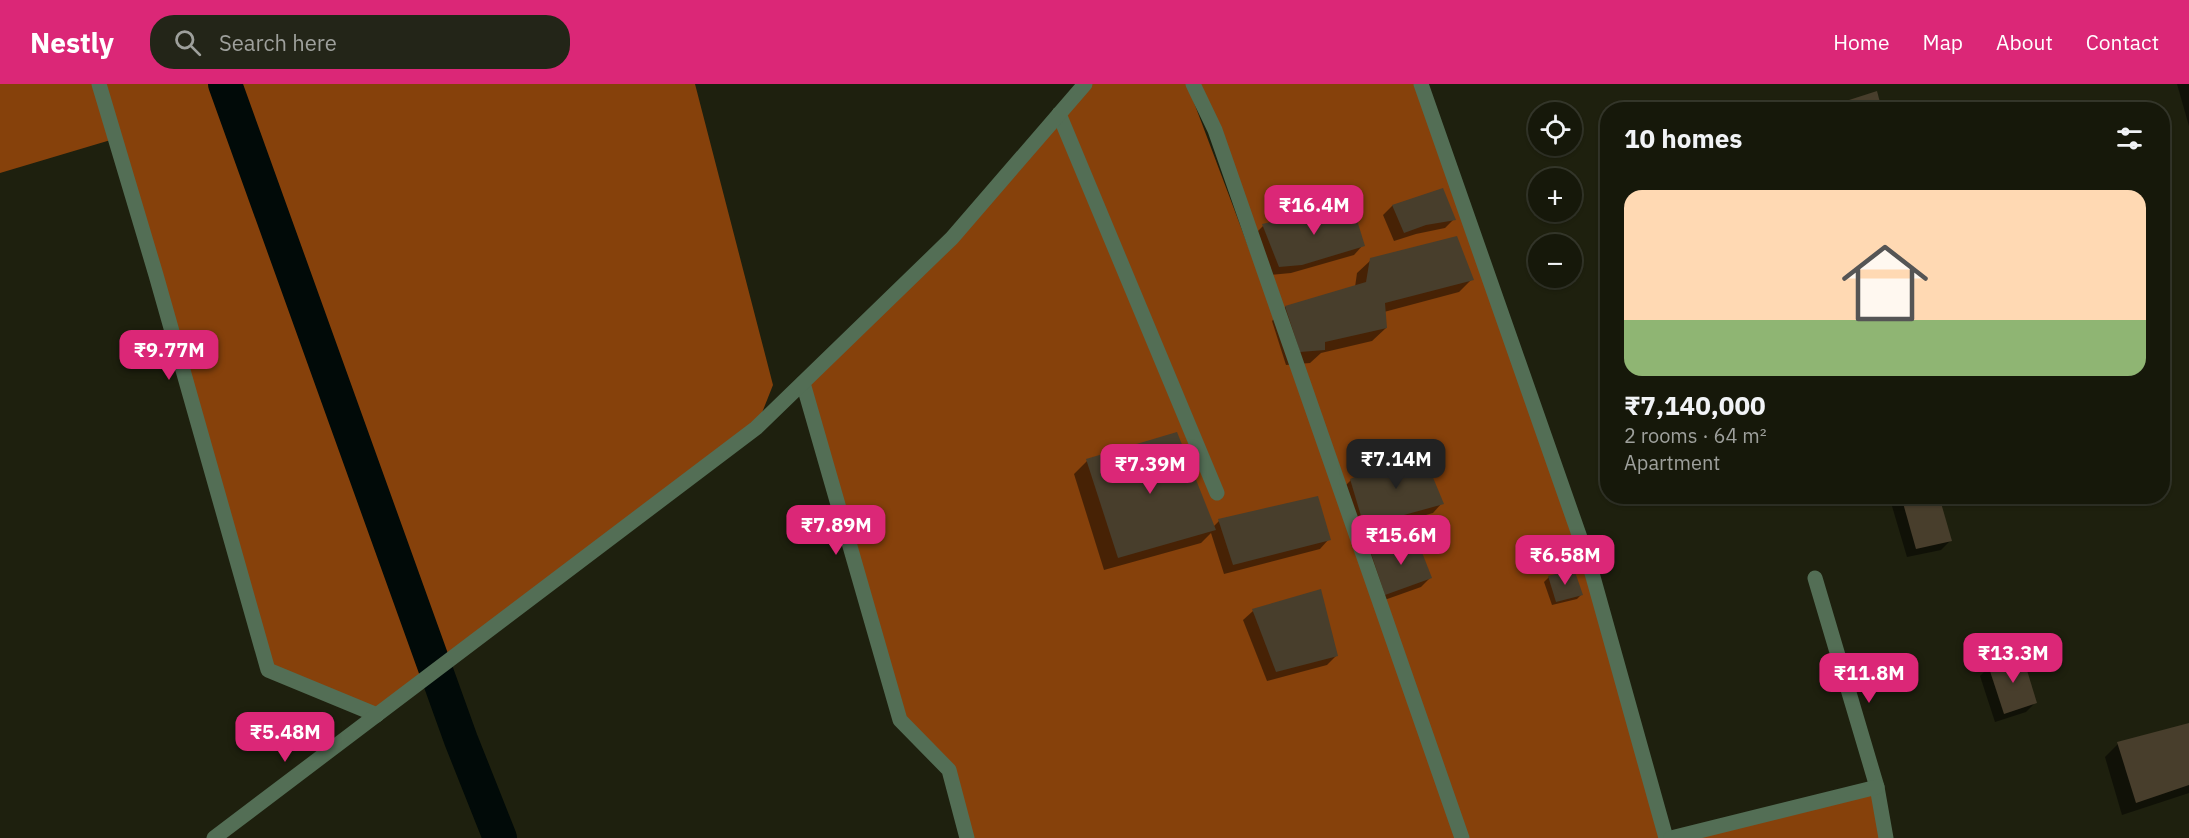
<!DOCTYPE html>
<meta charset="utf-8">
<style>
body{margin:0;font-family:"IBM Plex Sans",sans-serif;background:#232518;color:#f1f3f6;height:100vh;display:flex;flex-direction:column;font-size:22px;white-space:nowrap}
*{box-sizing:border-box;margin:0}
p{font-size:20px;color:#9ea09c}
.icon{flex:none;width:33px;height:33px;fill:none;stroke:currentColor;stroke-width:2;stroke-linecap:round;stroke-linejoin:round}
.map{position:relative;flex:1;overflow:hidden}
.details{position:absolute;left:1600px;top:18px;width:570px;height:402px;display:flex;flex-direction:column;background:#16180a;border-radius:24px;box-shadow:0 2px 4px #0004,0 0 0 2px #35372b}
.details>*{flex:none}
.buttons{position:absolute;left:1528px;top:18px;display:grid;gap:12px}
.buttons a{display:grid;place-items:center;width:54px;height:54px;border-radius:50%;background:#16180a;box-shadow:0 2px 4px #0004,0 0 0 2px #35372b;font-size:30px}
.price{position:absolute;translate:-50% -51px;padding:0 14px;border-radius:12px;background:#db2777;color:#fff;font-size:20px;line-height:39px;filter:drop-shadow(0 2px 3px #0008)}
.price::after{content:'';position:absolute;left:50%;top:36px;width:18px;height:14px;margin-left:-9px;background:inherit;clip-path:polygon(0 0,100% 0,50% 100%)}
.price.current{background:#222;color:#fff}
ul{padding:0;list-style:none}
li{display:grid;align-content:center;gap:12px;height:318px;padding:0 24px}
li span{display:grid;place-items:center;height:186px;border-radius:18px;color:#555}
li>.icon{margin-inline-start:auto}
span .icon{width:108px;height:108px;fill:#fffc;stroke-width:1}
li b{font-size:26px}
h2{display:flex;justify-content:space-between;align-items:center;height:72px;padding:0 24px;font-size:26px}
header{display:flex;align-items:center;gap:36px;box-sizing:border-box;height:84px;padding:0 30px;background:#db2777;color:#fff}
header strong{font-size:28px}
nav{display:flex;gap:33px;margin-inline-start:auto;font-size:21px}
.search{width:420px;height:54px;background:#232518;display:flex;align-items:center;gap:15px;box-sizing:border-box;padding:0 21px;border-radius:24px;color:#9ea09c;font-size:22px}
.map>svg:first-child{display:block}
.forest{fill:#86410b}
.shadow{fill:#0007}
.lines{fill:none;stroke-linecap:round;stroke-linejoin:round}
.canal{stroke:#010a08;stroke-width:34}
.building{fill:#483e2c}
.lane{stroke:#536e55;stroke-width:15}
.street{stroke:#536e55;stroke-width:15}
</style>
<header>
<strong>Nestly</strong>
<div class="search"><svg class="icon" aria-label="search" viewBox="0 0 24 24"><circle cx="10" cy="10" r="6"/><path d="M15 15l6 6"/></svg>Search here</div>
<nav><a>Home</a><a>Map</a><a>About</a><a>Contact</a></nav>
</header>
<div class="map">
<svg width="2189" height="754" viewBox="0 0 2189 754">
<rect width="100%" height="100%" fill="#1e200e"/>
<g class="forest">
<path d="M0,0H695L773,301L756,344L377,631L268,586L114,55L0,89Z"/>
<path d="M1085,0H1187L1323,361L1193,0H1421L1590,482L1666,754H967L949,686L900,636L803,299L951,154Z"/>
<path d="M1877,703L1892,754H1671Z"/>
</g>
<g class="shadow">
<path d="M2177,0H2189V42Z"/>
<path d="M1849,17L1881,26H1841Z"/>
<path d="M1442,106L1454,135L1445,144L1416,150L1394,157L1383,131L1392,122Z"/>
<path d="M1263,142L1363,161L1354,171L1291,189L1270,191L1254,151Z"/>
<path d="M1371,176L1472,195L1459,208L1384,228L1386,244L1372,257L1321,269L1310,279L1286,281L1272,237L1285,223L1355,203L1357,189Z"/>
<path d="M1087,377L1213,443L1219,437L1329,455L1320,465L1224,490L1211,449L1201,459L1104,486L1074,390Z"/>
<path d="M1351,396L1442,419L1433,429L1355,451L1342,405Z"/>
<path d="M1889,412H1938L1950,457L1941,466L1907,473Z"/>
<path d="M1415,455L1430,494L1421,503L1376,519L1362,480L1371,470Z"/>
<path d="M1549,493L1581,511L1577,515L1552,521L1544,498Z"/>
<path d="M1320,507L1337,571L1327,581L1267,597L1243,536L1253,527Z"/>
<path d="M1989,583L2035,619L2026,628L1995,638L1980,592Z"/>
<path d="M2189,641V709L2122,731L2105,673L2118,660Z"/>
</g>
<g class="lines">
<path class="canal" d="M225,0L461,656L500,754"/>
</g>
<g class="building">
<path d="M1877,7L1882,26H1852L1849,16Z"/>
<path d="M1443,104L1456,136L1426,141L1404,149L1392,121Z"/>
<path d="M1352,120L1365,162L1302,181L1279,183L1262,140Z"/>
<path d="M1457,152L1474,196L1385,219L1387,244L1325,258V266L1300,268L1285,222L1366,198L1370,174Z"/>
<path d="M1177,348L1216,446L1118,474L1086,375Z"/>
<path d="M1422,367L1444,420L1364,442L1350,395Z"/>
<path d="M1318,412L1331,456L1233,481L1218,435Z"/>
<path d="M1901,412H1939L1952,457L1916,465Z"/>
<path d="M1416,453L1432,494L1385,511L1371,469Z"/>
<path d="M1574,485L1583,511L1556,518L1548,492Z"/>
<path d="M1321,505L1338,572L1276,588L1252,525Z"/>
<path d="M2022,570L2037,619L2004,630L1988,581Z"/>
<path d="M2189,639V701L2136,719L2117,658Z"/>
</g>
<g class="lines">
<path class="lane" d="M1059,30L1217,409"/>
<g class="street">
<path d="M99,0L156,191L268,586L377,631"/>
<path d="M1193,0L1215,46L1462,754"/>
<path d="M1421,0L1590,482L1666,754"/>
<path d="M803,299L900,636L949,686L967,754"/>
<path d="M1815,494L1877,703L1886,754"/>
<path d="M214,754L756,344L952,154L1085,0"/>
<path d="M1671,754L1877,703"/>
</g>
</g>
</svg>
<div class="buttons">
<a><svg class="icon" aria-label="locate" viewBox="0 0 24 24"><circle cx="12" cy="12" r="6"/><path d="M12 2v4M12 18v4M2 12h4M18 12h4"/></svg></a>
<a>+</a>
<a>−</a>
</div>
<b class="price" style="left:1314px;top:152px">₹16.4M</b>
<b class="price" style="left:169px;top:297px">₹9.77M</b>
<b class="price current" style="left:1396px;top:406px">₹7.14M</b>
<b class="price" style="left:1150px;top:411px">₹7.39M</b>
<b class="price" style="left:836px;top:472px">₹7.89M</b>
<b class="price" style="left:1401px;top:482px">₹15.6M</b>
<b class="price" style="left:1565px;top:502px">₹6.58M</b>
<b class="price" style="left:2013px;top:600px">₹13.3M</b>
<b class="price" style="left:1869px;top:620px">₹11.8M</b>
<b class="price" style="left:285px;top:679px">₹5.48M</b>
<section class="details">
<h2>10 homes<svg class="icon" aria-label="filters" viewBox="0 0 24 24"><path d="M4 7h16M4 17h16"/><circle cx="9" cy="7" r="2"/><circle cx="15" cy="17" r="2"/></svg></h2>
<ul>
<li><span style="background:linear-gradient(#ffd9b3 70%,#8fb573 0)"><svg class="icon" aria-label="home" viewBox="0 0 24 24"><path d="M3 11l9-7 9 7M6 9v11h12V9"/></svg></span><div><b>₹7,140,000</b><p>2 rooms · 64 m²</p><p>Apartment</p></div></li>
</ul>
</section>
</div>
